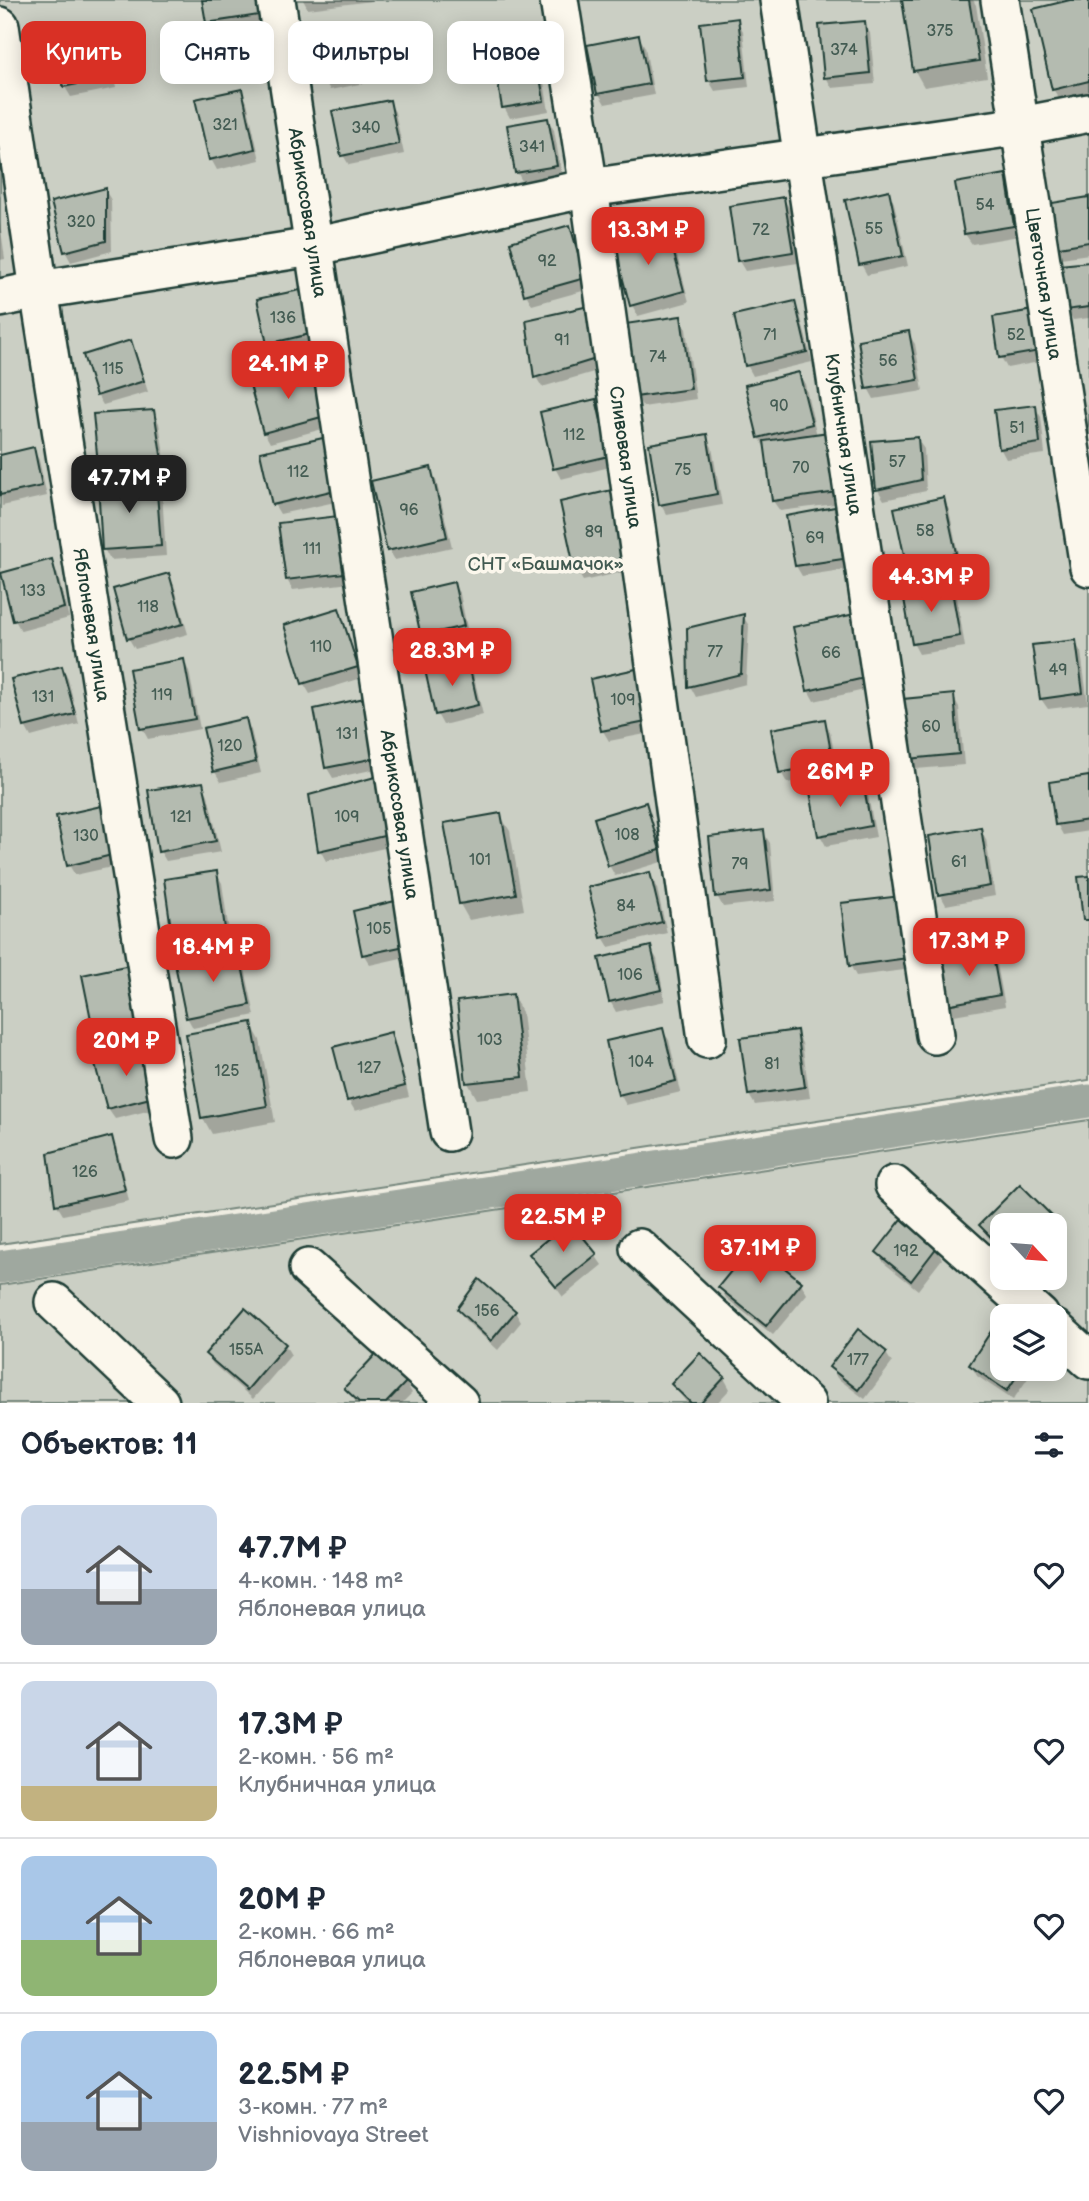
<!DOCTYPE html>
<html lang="ru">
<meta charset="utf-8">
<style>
body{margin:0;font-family:"Balsamiq Sans",sans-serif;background:#f6f6f7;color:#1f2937;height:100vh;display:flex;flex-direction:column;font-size:26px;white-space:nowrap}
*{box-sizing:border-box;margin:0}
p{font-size:23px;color:#747a83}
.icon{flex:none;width:38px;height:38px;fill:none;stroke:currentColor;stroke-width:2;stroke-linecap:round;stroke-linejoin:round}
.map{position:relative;height:1403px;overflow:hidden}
.side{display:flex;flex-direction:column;background:#fff;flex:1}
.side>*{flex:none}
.hud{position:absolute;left:21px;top:21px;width:700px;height:63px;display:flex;gap:14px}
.needle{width:46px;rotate:116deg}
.controls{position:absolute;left:990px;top:1213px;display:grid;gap:14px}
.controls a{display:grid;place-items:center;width:77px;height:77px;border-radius:14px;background:#fff;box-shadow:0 4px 18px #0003;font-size:35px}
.price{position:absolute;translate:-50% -60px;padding:0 16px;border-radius:14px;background:#d93025;color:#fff;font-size:23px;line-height:46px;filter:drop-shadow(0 2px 4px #0008)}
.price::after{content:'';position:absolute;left:50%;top:42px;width:21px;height:16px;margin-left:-10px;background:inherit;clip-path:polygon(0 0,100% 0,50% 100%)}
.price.active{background:#222;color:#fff}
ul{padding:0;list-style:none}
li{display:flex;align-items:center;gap:21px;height:175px;padding:0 21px}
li+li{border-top:2px solid #e0e1e3}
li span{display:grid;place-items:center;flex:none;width:196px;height:140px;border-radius:14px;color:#555}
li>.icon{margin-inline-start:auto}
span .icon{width:84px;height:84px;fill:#fffc;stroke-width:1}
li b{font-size:30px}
h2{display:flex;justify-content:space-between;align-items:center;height:84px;padding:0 21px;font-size:30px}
.tag{padding:0 24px;border-radius:14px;background:#fff;box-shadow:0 4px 18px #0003;font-size:24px;line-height:63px}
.tag.active{background:#d93025;color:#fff}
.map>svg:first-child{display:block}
.green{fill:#cbcfc4;stroke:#75867c;stroke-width:2;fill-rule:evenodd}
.shadow{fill:#0003}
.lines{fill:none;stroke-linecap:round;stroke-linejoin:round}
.canal{stroke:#9fa89f;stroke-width:33}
.building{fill:#b4bbb0;stroke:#1f3d34;stroke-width:2}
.minor-casing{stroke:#1f3d34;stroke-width:42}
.minor{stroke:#fbf7ec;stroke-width:37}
.labels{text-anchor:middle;stroke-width:7;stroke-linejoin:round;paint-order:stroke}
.number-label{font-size:16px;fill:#445c53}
.street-label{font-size:19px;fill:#1f3d34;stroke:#fbf7ec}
.park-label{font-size:19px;fill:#415a51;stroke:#fbf7ec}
</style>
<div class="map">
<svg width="1089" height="1403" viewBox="0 0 1089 1403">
<rect width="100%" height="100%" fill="#eeece1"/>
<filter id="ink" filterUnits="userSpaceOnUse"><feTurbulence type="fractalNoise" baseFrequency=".0143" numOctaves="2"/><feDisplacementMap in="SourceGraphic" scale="14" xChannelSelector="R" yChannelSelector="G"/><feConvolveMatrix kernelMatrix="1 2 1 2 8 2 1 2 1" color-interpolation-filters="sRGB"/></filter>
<g filter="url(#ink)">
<g class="green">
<path d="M0,0H1089V1080L0,1244Z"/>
<path d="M1089,1120V1403H0V1285ZM1003,1225H1055V1278H1003ZM1003,1316H1055V1368H1003Z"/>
</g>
<g class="shadow">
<path d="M204,0H260L264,25L214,33L207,23Z"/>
<path d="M303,0H372V1L308,9Z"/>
<path d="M904,0H973L976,5L987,77L924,87L915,71Z"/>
<path d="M1077,0H1089V99L1063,105L1053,89Z"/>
<path d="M737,20L743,31L749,87L715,91L709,81Z"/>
<path d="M864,23L870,33L875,84L832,88L826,77Z"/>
<path d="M365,26L371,36L380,80L330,90L324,80Z"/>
<path d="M99,28L106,39L116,88L71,97L65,87L55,38Z"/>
<path d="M639,37L645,47L654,95L605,104L599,94L590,46Z"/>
<path d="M535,55L541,65L549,111L510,118L504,107Z"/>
<path d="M241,91L247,102L260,160L217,170L211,159Z"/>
<path d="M389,102L395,112L404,154L349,165L343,155Z"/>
<path d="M548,120L554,130L562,176L523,183L517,172Z"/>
<path d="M1005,176L1011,187L1019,236L972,244L965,234Z"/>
<path d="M105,190L111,200L112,251L71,262L65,251Z"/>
<path d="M888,192L894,203L908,266L867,275L861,264Z"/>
<path d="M1089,198V254L1061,258L1055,248Z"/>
<path d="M783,199L790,209L798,263L745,271L739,261L731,207Z"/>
<path d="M0,222L5,259L0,260Z"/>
<path d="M570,227L576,238L590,289L532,305L526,294Z"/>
<path d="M667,229L673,240L689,302L638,316L632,305Z"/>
<path d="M1089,263V318L1073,320L1067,309Z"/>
<path d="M299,292L305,302L315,345L275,354L269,343Z"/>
<path d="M794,303L800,314L812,362L753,376L747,365Z"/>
<path d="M588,308L604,369L542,387L536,377Z"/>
<path d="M1032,312L1045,361L1007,368L1001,357Z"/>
<path d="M680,318L686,329L696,399L643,407L636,396Z"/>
<path d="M908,333L915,344L923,391L874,399L868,388Z"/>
<path d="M130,342L136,353L148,392L103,405L97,395Z"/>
<path d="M312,371L318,381L330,427L270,443L264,432Z"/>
<path d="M799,374L805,384L817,436L843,503L780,511L773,501L765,448L759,437Z"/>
<path d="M595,401L601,412L614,466L561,479L555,468Z"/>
<path d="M1035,407L1041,417L1045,454L1006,459L1000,448Z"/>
<path d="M153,412L159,423L168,478L154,479L162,492L166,556L110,560L104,549L107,484L101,474L94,416Z"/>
<path d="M706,436L712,447L722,505L667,515L661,504Z"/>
<path d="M917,439L924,449L926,491L884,500L878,490Z"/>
<path d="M322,440L328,451L340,501L280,514L274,504Z"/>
<path d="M33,449L39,460L47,496L2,506L0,457Z"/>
<path d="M430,469L436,480L452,547L395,560L389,550Z"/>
<path d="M612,492L632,570L583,581L577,571Z"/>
<path d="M943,499L949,510L960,563L914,573L908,563Z"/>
<path d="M834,509L840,520L848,569L802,576L796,566L788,517Z"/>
<path d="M337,518L350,583L293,590L287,580Z"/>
<path d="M51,561L57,572L69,618L21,631L15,620Z"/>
<path d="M168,575L174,585L188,634L135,649L129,639Z"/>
<path d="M453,584L460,594L469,637L429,646L423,635Z"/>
<path d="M951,587L957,597L965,647L919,654L913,643Z"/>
<path d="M338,610L344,620L362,678L310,694L304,684L286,626Z"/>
<path d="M743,616L749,626L746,684L696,697L690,686Z"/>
<path d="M855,616L874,688L814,701L808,690Z"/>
<path d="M1075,642L1081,652L1088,704L1048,709L1041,699Z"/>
<path d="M183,661L189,671L200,729L148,739L142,728Z"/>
<path d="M467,662L473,673L483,715L443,725L437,714Z"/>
<path d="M62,668L68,679L79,724L31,737L25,726Z"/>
<path d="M592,680L661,731L609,741L603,731Z"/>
<path d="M953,696L959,707L964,765L916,769L910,759Z"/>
<path d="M316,710L386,767L333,778L327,768Z"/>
<path d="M245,720L251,730L261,773L221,782L215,772Z"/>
<path d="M824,721L830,731L838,773L787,783L781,772Z"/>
<path d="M1089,778V831L1063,835L1057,824Z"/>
<path d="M374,779L381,789L389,847L326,861L320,850Z"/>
<path d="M202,784L208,795L221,852L166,861L160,851Z"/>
<path d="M862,784L868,795L876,837L826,846L820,835Z"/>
<path d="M645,804L651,815L665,861L615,876L609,865Z"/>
<path d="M500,815L510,831L524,910L469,920L460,904Z"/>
<path d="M111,818L121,865L75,875L69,865Z"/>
<path d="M980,829L986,839L995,896L946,905L940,894Z"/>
<path d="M763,832L770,843L775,901L723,907L717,896Z"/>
<path d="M216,873L222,883L231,946L181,953L175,943L166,880Z"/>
<path d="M650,874L656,884L667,933L609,947L603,937Z"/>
<path d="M395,903L410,956L370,965L364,955L355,912Z"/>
<path d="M906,909L913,969L856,976L850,965Z"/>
<path d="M650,948L657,959L665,1001L616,1012L610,1001Z"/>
<path d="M238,953L244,964L255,1015L193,1028L187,1017Z"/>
<path d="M991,953L997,964L1005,1006L954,1015L948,1005Z"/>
<path d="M84,976L152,1034L102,1044L95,1033Z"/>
<path d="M513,996L522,1012L531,1092L477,1099L468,1083L459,1002Z"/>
<path d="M251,1024L260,1040L275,1122L212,1134L203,1118Z"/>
<path d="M662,1030L669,1040L681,1092L626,1105L620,1094Z"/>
<path d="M796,1032L802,1043L810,1098L755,1105L749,1095Z"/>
<path d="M390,1034L396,1045L409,1097L355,1111L349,1101Z"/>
<path d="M96,1062L163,1107L115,1119L108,1109Z"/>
<path d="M111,1138L117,1148L129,1201L63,1215L57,1205L50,1154Z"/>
<path d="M1053,1220L1059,1231L1055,1235V1225H1003V1252L987,1236L981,1226Z"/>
<path d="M936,1248L942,1259L918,1290L884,1263L878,1252Z"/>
<path d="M532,1255H595L602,1265L563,1297Z"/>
<path d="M801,1283L807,1294L773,1335L726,1298L720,1287Z"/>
<path d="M459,1310L515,1312L521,1322L498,1350L465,1320Z"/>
<path d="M285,1345L291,1355L253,1399L213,1364L207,1354Z"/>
<path d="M886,1353L892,1363L865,1399L837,1378L831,1367Z"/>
<path d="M377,1355L406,1383L412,1393L402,1403H357L346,1388Z"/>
<path d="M700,1356L724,1378L730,1389L717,1403H687L673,1385Z"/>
<path d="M971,1365L1003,1368H1035L1013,1400L977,1376Z"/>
</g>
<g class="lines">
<path class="canal" d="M0,1267L1089,1101"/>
</g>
<g class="building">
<path d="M202,0H257L259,15L206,23Z"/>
<path d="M902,0H969L979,61L913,71Z"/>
<path d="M1070,0H1089V81L1052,90L1033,9Z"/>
<path d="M738,18L745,77L707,81L700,23Z"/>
<path d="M865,21L870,73L824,78L819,25Z"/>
<path d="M366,24L375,70L322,80L314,34Z"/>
<path d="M100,26L111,77L63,87L53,36Z"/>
<path d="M639,35L649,84L597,94L587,45Z"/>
<path d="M536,53L544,101L502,108L494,60Z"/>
<path d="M242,89L255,149L209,160L195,99Z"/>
<path d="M390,100L399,144L341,156L332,111Z"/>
<path d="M548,118L557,166L515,173L507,125Z"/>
<path d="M1006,174L1014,226L964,234L955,183Z"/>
<path d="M106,188V241L64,252L51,202Z"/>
<path d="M889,190L903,256L859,265L845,200Z"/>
<path d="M784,197L793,252L737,261L729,206Z"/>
<path d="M1089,197V242L1053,248L1046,204Z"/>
<path d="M570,225L585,278L524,295L510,242Z"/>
<path d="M667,227L684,291L630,306L613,242Z"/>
<path d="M1089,262V307L1065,310L1060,265Z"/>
<path d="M300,290L310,334L267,344L257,299Z"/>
<path d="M795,301L807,352L745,366L734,315Z"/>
<path d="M589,306L599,358L534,378L526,320Z"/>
<path d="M1033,310L1040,351L999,358L993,317Z"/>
<path d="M681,316L691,389L635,397L625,324Z"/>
<path d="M909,331L918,380L866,389L858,340Z"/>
<path d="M131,340L144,381L96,396L83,355Z"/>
<path d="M313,369L325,416L263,433L250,385Z"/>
<path d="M799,372L812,424L758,438L745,385Z"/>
<path d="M596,399L609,456L553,469L540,412Z"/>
<path d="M1036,405L1040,443L999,449L994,410Z"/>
<path d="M154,410L163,467L99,474L93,414Z"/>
<path d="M829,432L838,492L772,501L764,441Z"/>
<path d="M707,434L717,494L659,505L649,444Z"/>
<path d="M918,437L921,480L876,490L871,441Z"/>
<path d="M323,438L335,490L272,505L260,452Z"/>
<path d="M34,447L42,486L0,495V455Z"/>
<path d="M431,467L447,537L387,551L371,481Z"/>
<path d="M156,479L161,546L102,550L98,483Z"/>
<path d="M612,490L628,559L575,571L560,502Z"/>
<path d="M944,497L956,553L906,564L894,508Z"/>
<path d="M835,507L843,559L795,566L786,516Z"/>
<path d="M338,516L345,573L286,580L278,523Z"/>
<path d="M52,559L64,608L13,621L1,573Z"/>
<path d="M169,573L183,624L127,639L113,589Z"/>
<path d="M454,582L464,626L421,636L411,592Z"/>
<path d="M951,585L960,636L912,644L903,593Z"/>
<path d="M339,608L358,667L302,684L284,625Z"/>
<path d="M744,614L741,674L688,687L687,628Z"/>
<path d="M855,614L869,677L807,691L793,627Z"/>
<path d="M1076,640L1083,693L1040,699L1032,645Z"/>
<path d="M184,659L195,719L140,729L129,669Z"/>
<path d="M468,660L478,705L435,715L425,670Z"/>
<path d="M62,666L75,714L24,727L11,679Z"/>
<path d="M645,667L656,720L601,731L590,679Z"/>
<path d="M954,694L959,754L908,759L903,699Z"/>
<path d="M369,697L381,757L325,768L314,709Z"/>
<path d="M246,718L256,762L213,772L203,728Z"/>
<path d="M825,719L833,763L779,773L771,729Z"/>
<path d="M1089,776V820L1055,825L1049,782Z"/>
<path d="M375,777L384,836L318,851L309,795Z"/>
<path d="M203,782L216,841L158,852L148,790Z"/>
<path d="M863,782L871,826L818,836L810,792Z"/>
<path d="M646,802L660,850L608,866L594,818Z"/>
<path d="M106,805L116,854L67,866L56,816Z"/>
<path d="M501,813L516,894L459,904L444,823Z"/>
<path d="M981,827L990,886L938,895L929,836Z"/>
<path d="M764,830L771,890L715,897L709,837Z"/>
<path d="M217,871L226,936L173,943L164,879Z"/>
<path d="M650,872L662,922L601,938L588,887Z"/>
<path d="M1089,876V920H1083L1078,877Z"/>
<path d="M901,896L908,958L849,966L841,903Z"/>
<path d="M395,901L405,946L362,955L353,911Z"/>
<path d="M651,946L661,990L609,1002L599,958Z"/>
<path d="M239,951L250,1005L186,1018L175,964Z"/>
<path d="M992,951L1000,995L946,1005L938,961Z"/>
<path d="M135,964L147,1023L94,1034L82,975Z"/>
<path d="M513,994L523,1077L466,1083L457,1001Z"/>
<path d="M252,1022L267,1106L201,1118L186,1034Z"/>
<path d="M663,1028L676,1081L618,1095L606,1041Z"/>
<path d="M797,1030L805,1087L748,1095L740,1038Z"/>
<path d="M391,1032L405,1086L347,1101L333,1047Z"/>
<path d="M146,1048L158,1096L107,1109L94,1061Z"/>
<path d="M112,1136L125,1190L55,1205L48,1153Z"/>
<path d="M1020,1184L1055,1219L1049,1225H1003V1249L979,1225Z"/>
<path d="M902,1219L937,1247L911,1281L876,1252Z"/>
<path d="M570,1221L597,1254L556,1287L529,1254Z"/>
<path d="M754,1243L802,1282L766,1326L718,1287Z"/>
<path d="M479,1279L516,1311L491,1341L457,1309Z"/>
<path d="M245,1308L286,1344L247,1390L205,1354Z"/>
<path d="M999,1319L1003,1322V1368H1022L1007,1391L969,1365Z"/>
<path d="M858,1329L887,1352L858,1390L829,1367Z"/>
<path d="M377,1353L407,1381L386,1403H360L344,1388Z"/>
<path d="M700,1353L725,1377L701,1403H691L671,1384Z"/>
</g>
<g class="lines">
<g class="minor-casing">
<g id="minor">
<path id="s1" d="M276,0L449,1132"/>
<path id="s2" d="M559,0L589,188L707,1039"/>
<path id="s3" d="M779,0L935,1035"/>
<path id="s4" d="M1000,0L1089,567"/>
<path id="s5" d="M0,26L39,290L174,1139"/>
<path d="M0,298L39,290L312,247L589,188L1021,126L1089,113"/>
<path d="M894,1185L1040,1316"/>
<path d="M639,1248L806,1403"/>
<path d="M308,1268L459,1403"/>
<path d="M54,1302L160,1403"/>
<path d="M1055,1329L1089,1360"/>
</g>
</g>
<use href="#minor" class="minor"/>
</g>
</g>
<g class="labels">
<g class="number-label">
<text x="940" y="36">375</text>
<text x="844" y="55">374</text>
<text x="225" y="130">321</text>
<text x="366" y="133">340</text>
<text x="532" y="152">341</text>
<text x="985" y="210">54</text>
<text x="81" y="227">320</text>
<text x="874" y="234">55</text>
<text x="761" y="235">72</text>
<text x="547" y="266">92</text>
<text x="283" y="323">136</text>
<text x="770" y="340">71</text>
<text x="1016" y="340">52</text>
<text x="562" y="345">91</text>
<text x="658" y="362">74</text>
<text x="888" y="366">56</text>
<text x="113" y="374">115</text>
<text x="779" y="411">90</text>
<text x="1017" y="433">51</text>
<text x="574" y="440">112</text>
<text x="897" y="467">57</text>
<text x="801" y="473">70</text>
<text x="683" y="475">75</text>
<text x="298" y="477">112</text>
<text x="409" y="515">96</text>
<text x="925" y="536">58</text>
<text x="594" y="537">89</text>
<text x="815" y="543">69</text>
<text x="312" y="554">111</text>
<text x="33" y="596">133</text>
<text x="148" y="612">118</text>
<text x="321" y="652">110</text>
<text x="715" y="657">77</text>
<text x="831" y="658">66</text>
<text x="1058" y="675">49</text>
<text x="162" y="700">119</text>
<text x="43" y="702">131</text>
<text x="623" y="705">109</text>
<text x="931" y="732">60</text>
<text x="347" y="739">131</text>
<text x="230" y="751">120</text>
<text x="181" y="822">121</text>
<text x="347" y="822">109</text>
<text x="627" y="840">108</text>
<text x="86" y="841">130</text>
<text x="480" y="865">101</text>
<text x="959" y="867">61</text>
<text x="740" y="869">79</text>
<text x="626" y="911">84</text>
<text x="379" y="934">105</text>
<text x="630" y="980">106</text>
<text x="490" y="1045">103</text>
<text x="641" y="1067">104</text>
<text x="772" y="1069">81</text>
<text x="369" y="1073">127</text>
<text x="227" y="1076">125</text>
<text x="85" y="1177">126</text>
<text x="906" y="1256">192</text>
<text x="487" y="1316">156</text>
<text x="246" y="1355">155А</text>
<text x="858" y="1365">177</text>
</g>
<g class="street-label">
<text dy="7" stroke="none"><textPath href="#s1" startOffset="215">Абрикосовая улица</textPath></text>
<text dy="7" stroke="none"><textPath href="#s4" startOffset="287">Цветочная улица</textPath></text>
<text dy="7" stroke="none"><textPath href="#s3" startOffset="439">Клубничная улица</textPath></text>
<text dy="7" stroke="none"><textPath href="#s2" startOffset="462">Сливовая улица</textPath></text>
<text dy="7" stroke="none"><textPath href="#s5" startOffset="606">Яблоневая улица</textPath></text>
<text dy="7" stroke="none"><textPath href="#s1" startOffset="824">Абрикосовая улица</textPath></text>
</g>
<g class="park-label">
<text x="546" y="570">СНТ «Башмачок»</text>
</g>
</g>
</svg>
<div class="controls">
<a><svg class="needle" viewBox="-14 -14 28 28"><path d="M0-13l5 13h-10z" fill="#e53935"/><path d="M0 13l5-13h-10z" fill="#747a83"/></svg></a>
<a><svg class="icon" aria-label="layers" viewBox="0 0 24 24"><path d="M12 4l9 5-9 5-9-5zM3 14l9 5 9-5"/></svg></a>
</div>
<b class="price" style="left:648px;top:267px">13.3M ₽</b>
<b class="price" style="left:288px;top:401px">24.1M ₽</b>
<b class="price active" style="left:129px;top:515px">47.7M ₽</b>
<b class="price" style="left:931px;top:614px">44.3M ₽</b>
<b class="price" style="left:452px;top:688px">28.3M ₽</b>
<b class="price" style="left:840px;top:809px">26M ₽</b>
<b class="price" style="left:969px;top:978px">17.3M ₽</b>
<b class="price" style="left:213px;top:984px">18.4M ₽</b>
<b class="price" style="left:126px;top:1078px">20M ₽</b>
<b class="price" style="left:563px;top:1254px">22.5M ₽</b>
<b class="price" style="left:760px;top:1285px">37.1M ₽</b>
<div class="hud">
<a class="tag active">Купить</a>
<a class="tag">Снять</a>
<a class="tag">Фильтры</a>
<a class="tag">Новое</a>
</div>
</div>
<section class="side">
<h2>Объектов: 11<svg class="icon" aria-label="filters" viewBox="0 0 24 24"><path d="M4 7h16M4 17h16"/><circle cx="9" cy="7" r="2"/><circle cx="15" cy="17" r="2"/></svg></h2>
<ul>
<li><span style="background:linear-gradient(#c9d6e8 60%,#9aa5b1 0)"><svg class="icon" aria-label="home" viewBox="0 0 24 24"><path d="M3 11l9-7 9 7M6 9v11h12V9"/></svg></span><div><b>47.7M ₽</b><p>4-комн. · 148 m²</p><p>Яблоневая улица</p></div><svg class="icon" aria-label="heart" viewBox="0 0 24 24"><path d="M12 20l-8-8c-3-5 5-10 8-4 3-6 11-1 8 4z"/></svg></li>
<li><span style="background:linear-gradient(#c9d6e8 75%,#c2b280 0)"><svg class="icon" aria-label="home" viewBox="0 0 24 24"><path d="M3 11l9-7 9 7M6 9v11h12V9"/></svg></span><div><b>17.3M ₽</b><p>2-комн. · 56 m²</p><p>Клубничная улица</p></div><svg class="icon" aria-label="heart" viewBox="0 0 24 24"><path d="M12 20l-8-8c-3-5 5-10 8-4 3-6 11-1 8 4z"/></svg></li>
<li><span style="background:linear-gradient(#a9c7e8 60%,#8fb573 0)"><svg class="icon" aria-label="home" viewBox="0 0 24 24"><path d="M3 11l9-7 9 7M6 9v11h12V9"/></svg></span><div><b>20M ₽</b><p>2-комн. · 66 m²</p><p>Яблоневая улица</p></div><svg class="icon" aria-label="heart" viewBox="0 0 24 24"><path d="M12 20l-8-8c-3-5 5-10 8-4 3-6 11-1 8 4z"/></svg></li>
<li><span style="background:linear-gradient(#a9c7e8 65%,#9aa5b1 0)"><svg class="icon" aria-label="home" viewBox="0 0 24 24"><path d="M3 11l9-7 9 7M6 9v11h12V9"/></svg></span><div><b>22.5M ₽</b><p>3-комн. · 77 m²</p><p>Vishniovaya Street</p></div><svg class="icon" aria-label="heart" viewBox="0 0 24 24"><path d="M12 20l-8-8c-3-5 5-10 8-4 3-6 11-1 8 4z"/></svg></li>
</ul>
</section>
